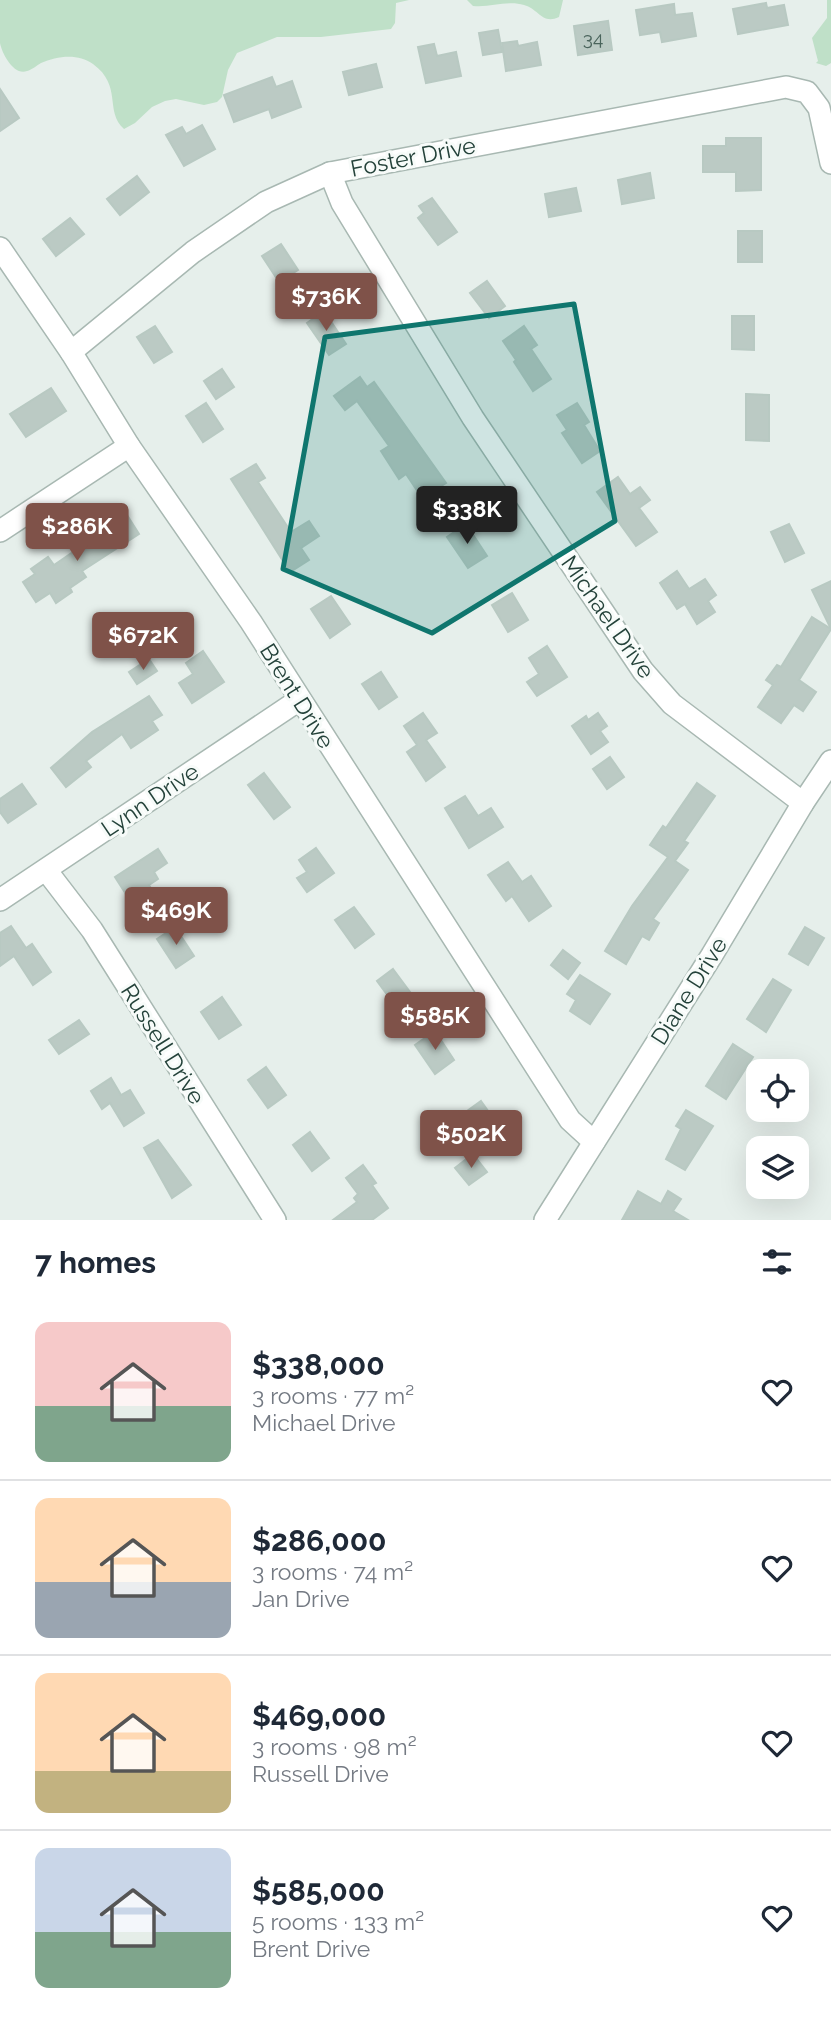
<!DOCTYPE html>
<meta charset="utf-8">
<style>
body{margin:0;font-family:Raleway,sans-serif;background:#f2f2f3;color:#1f2937;height:100vh;display:flex;flex-direction:column;font-size:26px;white-space:nowrap}
*{box-sizing:border-box;margin:0}
p{font-size:23px;color:#747a83}
.icon{flex:none;width:38px;height:38px;fill:none;stroke:currentColor;stroke-width:2;stroke-linecap:round;stroke-linejoin:round}
.map{position:relative;height:1220px;overflow:hidden}
.sheet{display:flex;flex-direction:column;background:#fff;flex:1}
.sheet>*{flex:none}
.tools{position:absolute;left:746px;top:1059px;display:grid;gap:14px}
.tools a{display:grid;place-items:center;width:63px;height:63px;border-radius:14px;background:#fff;box-shadow:0 7px 28px #0002;font-size:35px}
.price{position:absolute;translate:-50% -60px;padding:0 16px;border-radius:7px;background:#7f5249;color:#fff;font-size:23px;line-height:46px;filter:drop-shadow(0 2px 4px #0008)}
.price::after{content:'';position:absolute;left:50%;top:42px;width:21px;height:16px;margin-left:-10px;background:inherit;clip-path:polygon(0 0,100% 0,50% 100%)}
.price.active{background:#222;color:#fff}
ul{padding:0;list-style:none}
li{display:flex;align-items:center;gap:21px;height:175px;padding:0 35px}
li+li{border-top:2px solid #e0e1e3}
li span{display:grid;place-items:center;flex:none;width:196px;height:140px;border-radius:14px;color:#555}
li>.icon{margin-inline-start:auto}
span .icon{width:84px;height:84px;fill:#fffc;stroke-width:1}
li b{font-size:30px}
h2{display:flex;justify-content:space-between;align-items:center;height:84px;padding:0 35px;font-size:30px}
.map>svg:first-child{display:block}
.green{fill:#bfe0c8}
.building{fill:#bbcac4;stroke:#b8c9c2;stroke-width:2}
.lines{fill:none;stroke-linecap:round;stroke-linejoin:round}
.minor-casing{stroke:#a8b8b2;stroke-width:24}
.minor{stroke:#fff;stroke-width:21}
.marked{fill:#0f766e;fill-opacity:0.2;stroke:#0f766e;stroke-width:5;stroke-linejoin:round}
.labels{text-anchor:middle;stroke-width:6;stroke-linejoin:round;paint-order:stroke}
.number-label{font-size:19px;fill:#4a645c}
.street-label{font-size:23px;fill:#24423a;stroke:#f7fbf9}
</style>
<div class="map">
<svg width="831" height="1220" viewBox="0 0 831 1220">
<rect width="100%" height="100%" fill="#e6efeb"/>
<g class="green">
<path d="M0,0H409L396,3L395,23L391,29L321,37H277L237,53L228,70L222,97L217,102L204,105L176,99L165,101L152,107L135,123L124,129C104,111 123,86 93,64C78,53 57,56 41,63C37,65 32,70 27,71C14,76 2,54 0,43C0,30 0,13 0,0Z"/>
<path d="M467,0H563L559,17C542,25 539,9 524,5C507,0 490,8 473,6Z"/>
<path d="M827,0H831V63L826,66L816,63L818,61L812,38L827,18Z"/>
</g>
<g class="building">
<path d="M766,3L767,8L784,5L788,25L738,34L733,9Z"/>
<path d="M674,4L675,15L692,13L696,36L662,42L660,32L640,35L636,10Z"/>
<path d="M608,21L612,50L578,55L574,26Z"/>
<path d="M498,30L502,52L483,55L479,33Z"/>
<path d="M517,41L518,46L537,42L541,65L506,71L502,43Z"/>
<path d="M434,44L437,56L456,52L461,76L426,83L418,47Z"/>
<path d="M376,64L382,87L349,95L343,72Z"/>
<path d="M272,77L276,87L292,81L301,107L272,118L269,109L234,122L224,95Z"/>
<path d="M0,89L19,118L0,131Z"/>
<path d="M202,125L215,149L184,166L166,135L182,127L186,134Z"/>
<path d="M726,138H761V190L736,191V172H703V146H726Z"/>
<path d="M650,173L654,198L622,204L618,180Z"/>
<path d="M137,176L149,192L120,215L107,199Z"/>
<path d="M576,188L581,211L549,217L545,194Z"/>
<path d="M432,198L457,232L438,245L418,218L424,213L419,206Z"/>
<path d="M70,218L84,234L56,256L43,239Z"/>
<rect x="738" y="231" width="24" height="31"/>
<path d="M281,244L298,270L279,282L262,256Z"/>
<path d="M487,281L505,306L489,318L470,293Z"/>
<path d="M324,311L346,344L329,355L307,323Z"/>
<path d="M732,316H754V350L732,349Z"/>
<path d="M155,326L172,352L154,363L137,337Z"/>
<path d="M524,326L537,345L531,349L551,379L533,391L514,362L516,360L503,341Z"/>
<path d="M222,369L234,387L216,399L204,381Z"/>
<path d="M360,377L367,387L374,382L446,483L422,498L406,474L399,479L381,451L389,446L357,401L345,410L334,396Z"/>
<path d="M51,388L66,411L26,437L10,414Z"/>
<path d="M746,394L769,395V441L746,440Z"/>
<path d="M206,403L223,429L203,442L186,416Z"/>
<path d="M577,403L589,422L584,425L600,451L582,463L562,433L567,430L557,415Z"/>
<path d="M256,464L265,478L258,482L291,532L309,521L319,536L301,548L309,560L290,572L231,479Z"/>
<path d="M618,477L630,494L640,487L650,500L639,508L657,532L636,546L597,492Z"/>
<path d="M127,515L139,534L82,571L86,577L70,588L72,592L56,603L50,593L36,602L23,582L35,574L31,569L48,557L54,565Z"/>
<path d="M466,524L487,556L468,568L447,537Z"/>
<path d="M789,524L804,553L785,562L771,532Z"/>
<path d="M677,571L689,589L705,579L716,595L708,601L715,612L697,624L685,604L677,609L660,583Z"/>
<path d="M831,581V629L812,590Z"/>
<path d="M512,593L528,620L508,632L492,605Z"/>
<path d="M331,596L350,624L330,638L311,609Z"/>
<path d="M812,617L831,629L799,680L816,692L803,711L794,705L781,723L758,707L773,685L766,680L777,665L781,667Z"/>
<path d="M547,646L567,677L537,696L527,682L539,674L529,658Z"/>
<path d="M203,651L224,682L192,703L179,683L193,674L186,663Z"/>
<path d="M149,659L157,671L137,684L129,672Z"/>
<path d="M381,672L397,697L379,709L362,684Z"/>
<path d="M149,696L162,715L152,721L158,730L131,748L122,734L86,761L91,767L66,787L51,768L92,732Z"/>
<path d="M423,713L437,733L426,740L445,767L426,781L407,752L417,745L404,726Z"/>
<path d="M598,713L607,726L600,731L608,742L591,754L572,726L586,716L588,720Z"/>
<path d="M610,757L624,777L607,789L593,769Z"/>
<path d="M264,773L290,807L274,819L248,785Z"/>
<path d="M697,783L715,796L684,841L688,843L675,861L688,870L653,919L659,923L649,940L642,936L626,964L605,951L632,906L668,857L650,845L663,826L666,828Z"/>
<path d="M22,784L36,804L8,823L0,812V799Z"/>
<path d="M465,796L478,816L491,808L503,827L469,848L445,808Z"/>
<path d="M316,848L334,873L307,892L297,878L307,872L299,860Z"/>
<path d="M158,849L167,863L154,872L158,879L149,885L153,892L133,905L115,877Z"/>
<path d="M508,862L522,882L531,876L551,906L529,921L512,896L506,901L488,875Z"/>
<path d="M354,907L374,934L355,948L335,920Z"/>
<path d="M11,926L26,948L32,944L51,972L33,985L14,956L0,966V933Z"/>
<path d="M175,927L194,956L176,968L157,939Z"/>
<path d="M805,927L824,938L808,965L789,954Z"/>
<path d="M563,950L580,963L568,979L551,965Z"/>
<path d="M393,969L413,996L397,1008L377,981Z"/>
<path d="M580,975L610,994L590,1024L570,1011L576,1000L567,994Z"/>
<path d="M773,979L791,990L766,1032L747,1019Z"/>
<path d="M222,997L241,1025L219,1039L201,1012Z"/>
<path d="M79,1020L89,1034L59,1054L49,1040Z"/>
<path d="M435,1031L454,1060L435,1074L415,1045Z"/>
<path d="M733,1044L753,1057L726,1099L706,1086Z"/>
<path d="M266,1067L286,1095L268,1108L248,1080Z"/>
<path d="M111,1078L121,1095L130,1090L144,1113L124,1126L110,1103L102,1109L91,1091Z"/>
<path d="M481,1101L503,1132L485,1145L463,1114Z"/>
<path d="M686,1110L713,1126L685,1170L666,1159L681,1129L676,1126Z"/>
<path d="M310,1132L329,1158L312,1171L293,1145Z"/>
<path d="M158,1140L191,1185L172,1198L144,1148Z"/>
<path d="M473,1154L487,1172L469,1185L455,1168Z"/>
<path d="M363,1165L376,1183L372,1185L388,1208L372,1220H333L357,1202L354,1198L358,1194L346,1178Z"/>
<path d="M638,1191L661,1204L668,1191L681,1199L673,1211L688,1220H622Z"/>
</g>
<g class="lines">
<g class="minor-casing">
<g id="minor">
<path d="M330,173L342,203L473,418L643,671L672,704L803,803"/>
<path d="M0,248L71,352L129,446L251,622L570,1120L594,1142"/>
<path d="M71,352L193,252L266,202L330,173L786,87L807,92L819,108L831,163"/>
<path d="M0,531L129,446"/>
<path d="M46,870L92,930L275,1220"/>
<path d="M0,900L299,700"/>
<path d="M545,1220L712,955L803,803L831,761"/>
</g>
</g>
<use href="#minor" class="minor"/>
</g>
<path class="marked" d="M574,304L615,521L432,633L283,569L325,337Z"/>
<g class="labels">
<g class="number-label">
<text x="593" y="45">34</text>
</g>
<g class="street-label">
<text transform="translate(413 157) rotate(-11)" y="8">Foster Drive</text>
<text transform="translate(608 617) rotate(55)" y="8">Michael Drive</text>
<text transform="translate(297 696) rotate(58)" y="8">Brent Drive</text>
<text transform="translate(150 800) rotate(-34)" y="8">Lynn Drive</text>
<text transform="translate(689 991) rotate(-58)" y="8">Diane Drive</text>
<text transform="translate(163 1044) rotate(58)" y="8">Russell Drive</text>
</g>
</g>
</svg>
<div class="tools">
<a><svg class="icon" aria-label="locate" viewBox="0 0 24 24"><circle cx="12" cy="12" r="6"/><path d="M12 2v4M12 18v4M2 12h4M18 12h4"/></svg></a>
<a><svg class="icon" aria-label="layers" viewBox="0 0 24 24"><path d="M12 4l9 5-9 5-9-5zM3 14l9 5 9-5"/></svg></a>
</div>
<b class="price" style="left:326px;top:333px">$736K</b>
<b class="price active" style="left:467px;top:546px">$338K</b>
<b class="price" style="left:77px;top:563px">$286K</b>
<b class="price" style="left:143px;top:672px">$672K</b>
<b class="price" style="left:176px;top:947px">$469K</b>
<b class="price" style="left:435px;top:1052px">$585K</b>
<b class="price" style="left:471px;top:1170px">$502K</b>
</div>
<section class="sheet">
<h2>7 homes<svg class="icon" aria-label="filters" viewBox="0 0 24 24"><path d="M4 7h16M4 17h16"/><circle cx="9" cy="7" r="2"/><circle cx="15" cy="17" r="2"/></svg></h2>
<ul>
<li><span style="background:linear-gradient(#f6c9c9 60%,#7fa58c 0)"><svg class="icon" aria-label="home" viewBox="0 0 24 24"><path d="M3 11l9-7 9 7M6 9v11h12V9"/></svg></span><div><b>$338,000</b><p>3 rooms · 77 m²</p><p>Michael Drive</p></div><svg class="icon" aria-label="heart" viewBox="0 0 24 24"><path d="M12 20l-8-8c-3-5 5-10 8-4 3-6 11-1 8 4z"/></svg></li>
<li><span style="background:linear-gradient(#ffd9b3 60%,#9aa5b1 0)"><svg class="icon" aria-label="home" viewBox="0 0 24 24"><path d="M3 11l9-7 9 7M6 9v11h12V9"/></svg></span><div><b>$286,000</b><p>3 rooms · 74 m²</p><p>Jan Drive</p></div><svg class="icon" aria-label="heart" viewBox="0 0 24 24"><path d="M12 20l-8-8c-3-5 5-10 8-4 3-6 11-1 8 4z"/></svg></li>
<li><span style="background:linear-gradient(#ffd9b3 70%,#c2b280 0)"><svg class="icon" aria-label="home" viewBox="0 0 24 24"><path d="M3 11l9-7 9 7M6 9v11h12V9"/></svg></span><div><b>$469,000</b><p>3 rooms · 98 m²</p><p>Russell Drive</p></div><svg class="icon" aria-label="heart" viewBox="0 0 24 24"><path d="M12 20l-8-8c-3-5 5-10 8-4 3-6 11-1 8 4z"/></svg></li>
<li><span style="background:linear-gradient(#c9d6e8 60%,#7fa58c 0)"><svg class="icon" aria-label="home" viewBox="0 0 24 24"><path d="M3 11l9-7 9 7M6 9v11h12V9"/></svg></span><div><b>$585,000</b><p>5 rooms · 133 m²</p><p>Brent Drive</p></div><svg class="icon" aria-label="heart" viewBox="0 0 24 24"><path d="M12 20l-8-8c-3-5 5-10 8-4 3-6 11-1 8 4z"/></svg></li>
</ul>
</section>
